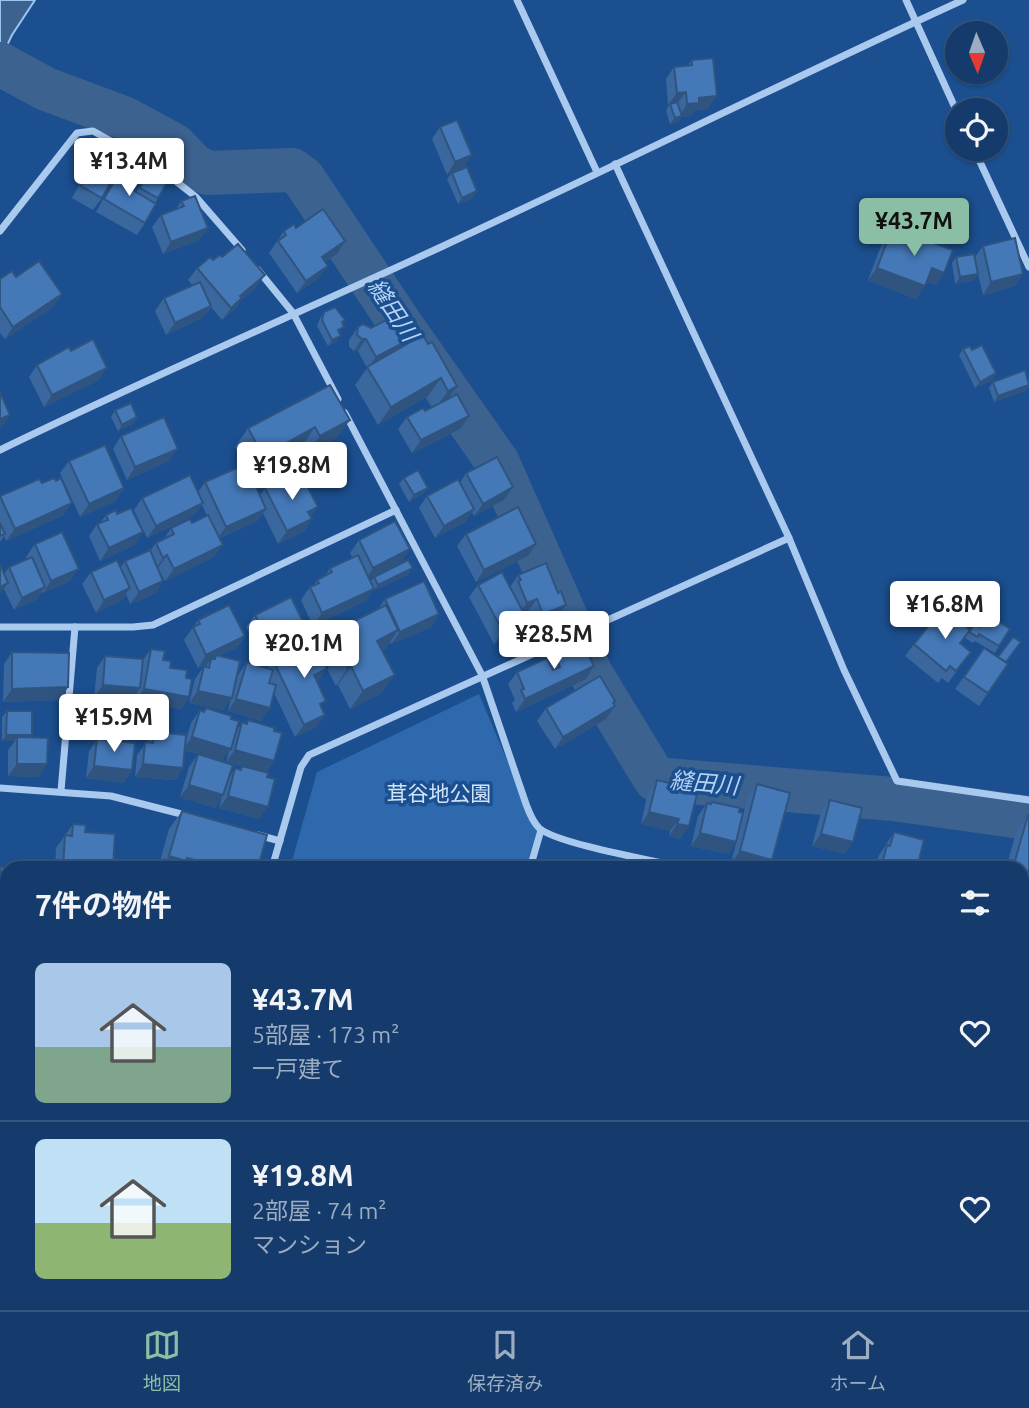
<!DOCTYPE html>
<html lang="ja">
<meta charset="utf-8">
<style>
body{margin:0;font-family:Ubuntu,"Noto Sans JP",sans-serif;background:#214673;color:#f1f3f6;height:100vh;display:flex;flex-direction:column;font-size:26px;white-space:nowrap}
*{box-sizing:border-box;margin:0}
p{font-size:23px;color:#9dadc1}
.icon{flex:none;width:38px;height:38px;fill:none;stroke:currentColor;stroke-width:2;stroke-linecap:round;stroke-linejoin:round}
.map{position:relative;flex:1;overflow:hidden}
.sheet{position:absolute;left:0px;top:861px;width:1029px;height:450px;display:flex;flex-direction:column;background:#143b6b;border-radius:21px 21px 0 0;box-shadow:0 2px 5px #0004,0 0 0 2px #33557e}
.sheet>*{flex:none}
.needle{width:46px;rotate:178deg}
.controls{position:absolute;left:945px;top:21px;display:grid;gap:14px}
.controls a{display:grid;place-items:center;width:63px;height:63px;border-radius:50%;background:#143b6b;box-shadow:0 2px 5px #0004,0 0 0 2px #33557e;font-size:35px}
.price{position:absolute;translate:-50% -60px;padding:0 16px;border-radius:7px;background:#fff;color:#222;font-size:23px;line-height:46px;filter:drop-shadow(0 2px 4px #0008)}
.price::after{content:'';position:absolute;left:50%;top:42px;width:21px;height:16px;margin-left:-10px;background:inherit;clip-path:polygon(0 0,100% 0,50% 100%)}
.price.selected{background:#8abfa5;color:#111}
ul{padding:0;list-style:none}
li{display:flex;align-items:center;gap:21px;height:175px;padding:0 35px}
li+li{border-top:2px solid #33557e}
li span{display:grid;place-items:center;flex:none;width:196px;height:140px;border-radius:10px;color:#555}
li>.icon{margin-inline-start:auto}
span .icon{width:84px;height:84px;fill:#fffc;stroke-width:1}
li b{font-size:30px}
h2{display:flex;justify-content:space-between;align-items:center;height:84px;padding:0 35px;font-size:30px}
.tab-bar{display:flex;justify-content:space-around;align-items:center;height:98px;border-top:2px solid #33557e;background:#143b6b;font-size:19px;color:#9dadc1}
.tab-bar a{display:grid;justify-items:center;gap:4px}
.tab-bar .selected{color:#8abfa5}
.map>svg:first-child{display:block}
.green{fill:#2e69ad}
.water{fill:#3c6290;stroke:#9cc4f0;stroke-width:2}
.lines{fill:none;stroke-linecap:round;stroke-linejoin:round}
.river{stroke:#3c6290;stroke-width:44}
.minor{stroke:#a9c9ee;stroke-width:7}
.tertiary{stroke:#a9c9ee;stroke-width:12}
.wall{fill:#3a679d}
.shaded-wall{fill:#305480}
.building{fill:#4478b7;stroke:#305480;stroke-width:2}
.labels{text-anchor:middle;stroke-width:7;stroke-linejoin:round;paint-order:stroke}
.park-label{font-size:21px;fill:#cfe3fa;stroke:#1b4f8f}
.water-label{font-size:23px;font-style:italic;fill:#b5d3f5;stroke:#1b4f8f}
</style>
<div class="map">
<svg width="1029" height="1310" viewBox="0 0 1029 1310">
<rect width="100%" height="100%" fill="#1b4f8f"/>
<path class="green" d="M479,694L537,831L526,868H290L317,772Z"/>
<path class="water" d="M0,0H35L12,35L0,60Z"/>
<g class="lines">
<path class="river" d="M0,64L46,89L124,118L174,145L192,164L207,173L292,170L303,178L399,322L498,463L591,674L655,779L893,799L1029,818"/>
<g class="minor">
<path d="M517,0L597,172"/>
<path d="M906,0L957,112"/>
<path d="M974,149L1029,267"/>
<path d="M615,164L789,538L844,670L897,781L1029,800"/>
<path d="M0,231L77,133L93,131L159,168L196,197L242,250"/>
<path d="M258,270L293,313L338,399"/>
<path d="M345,413L482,675L526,804C529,812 532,821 539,828C557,844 656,861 685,868"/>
<path d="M0,450C146,379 294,315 441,247C616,166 788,80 963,0"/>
<path d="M0,627H133L153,625L396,510"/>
<path d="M0,788L111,796L189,816"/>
<path d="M61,791L75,627"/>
<path d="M258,835L280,841"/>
<path d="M272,868L301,767L309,755L789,538"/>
<path d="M530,868L541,830"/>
<path d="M1022,1157L1029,1158"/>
<path d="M150,1310L151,1304"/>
</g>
<g class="tertiary">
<path d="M1022,962L1029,963"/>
<path d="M0,1112L7,1113"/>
<path d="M0,1132L7,1134"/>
<path d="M639,1304L661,1310"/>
<path d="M744,1304L768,1310"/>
<path d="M905,1310L906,1304"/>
</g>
</g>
<g class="wall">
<path d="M692,60L708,109L695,110L691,116L681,117L678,122L670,124L666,111L669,105H668L666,79L674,67L688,65Z"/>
<path d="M440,127L464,167L447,175L432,139Z"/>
<path d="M106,140L102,198L93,210L72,198L98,152Z"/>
<path d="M120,171L131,189L136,192L149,171L158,198L145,223L137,235L96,212L112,183Z"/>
<path d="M452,173L473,198L458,204L447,179Z"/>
<path d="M181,201L208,228L199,240L163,254L152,227L161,215L176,209Z"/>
<path d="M296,228L337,254L325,262L319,278L297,293L269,253L284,231Z"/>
<path d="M903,232L944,273L936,285L927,282L916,299L868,280L881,246L890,234L900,238Z"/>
<path d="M983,246L1023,274L1015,286L983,295L978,274L974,280L955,284L952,263L956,257H975Z"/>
<path d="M222,257L256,288L241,300L234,310L222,320L211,307L202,318L166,335L155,311L164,298L192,285L188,280L197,268Z"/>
<path d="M16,277L62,294L53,307L5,339L0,333V279Z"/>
<path d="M324,312L345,320L343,323L336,342L328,346L317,326L320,318Z"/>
<path d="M358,327L371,328L407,341L403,346L428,344L457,386L448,399L469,416L460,429L412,453L398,429L407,417L425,411L434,406L428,396L378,425L355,385L367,368L358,351H354L349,347V340Z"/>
<path d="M963,349L972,350L996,373L992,380L975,388L959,355Z"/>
<path d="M71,351L99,380L44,407L29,377L37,365Z"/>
<path d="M993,382L1029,383V386L1025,391L994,402L989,388Z"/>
<path d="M330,385L337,438L307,454L302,446L250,474L260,495L265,488L311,517L312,519L303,532L278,544L263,513L257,521L220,538L214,557L165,581L158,568L163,581L155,594L130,604L126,594L122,600L96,613L82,584L91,572L121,567L125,561L150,551L156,543L164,539L171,528L192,523L207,516L202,505L194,515L147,538L134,510L142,498L198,492L205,482L245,464L235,447L248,428Z"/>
<path d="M115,410L137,417L133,424L118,431L111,417Z"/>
<path d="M121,436L169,461L127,480L113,449Z"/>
<path d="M69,461L116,501L80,517L60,473Z"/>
<path d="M466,473L513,487L504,500L474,516L472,512L465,522L435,538L419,508L427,496L460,483Z"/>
<path d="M404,478L428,488L423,494L409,502L399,484Z"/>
<path d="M42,483L64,515L6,541L4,536L0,542V496Z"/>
<path d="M106,515L135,545L100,561L89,536L97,524L100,523Z"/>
<path d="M466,534L528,556L476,582L457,546Z"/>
<path d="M359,540L401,562L369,579L370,582L374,577L408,575L373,591V590L365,601L313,626L301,600L310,587L313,586L317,580L325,576L330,568L353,558L350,553Z"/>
<path d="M35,544L70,581L43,593L42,592L37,599L14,610L4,589V574L9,567L27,559L26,557Z"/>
<path d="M518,575L558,617L534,627L528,611L524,613L519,631L494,644L469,597L478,585L510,587Z"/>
<path d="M942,592L959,601L951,615L961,643L971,652L948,683L942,678L938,683L905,656L914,644L938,614L931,611Z"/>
<path d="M385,599L439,614L431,627L391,644L390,642L386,648L382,650V693L350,709L338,685L336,686L327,669L331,663L324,648L336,630L378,609Z"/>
<path d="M255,615L298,643L262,660L246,627Z"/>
<path d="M198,620L245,636L236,648L220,656L233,692L238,675L247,662L267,668L273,660L318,681L317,682L321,707L325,715L316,727L295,737L274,693L261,721L228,711L231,699L223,710L189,703L195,679L204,666L205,667L208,663L198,668L184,640Z"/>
<path d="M975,624L999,646L995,653L975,641L973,643L965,638Z"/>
<path d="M984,648L1008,664L979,706L955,689Z"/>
<path d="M151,649L163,660L170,668L186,678L189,697L181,709L135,702L137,693L132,700L94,697L97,668L105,656L143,660Z"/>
<path d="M12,652L68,687L60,700L3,702L4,664Z"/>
<path d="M555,657L586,679L516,712L512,703L515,700L508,684L517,672L550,664Z"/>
<path d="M101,699L127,742L132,770L123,783L86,778L89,751L96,741L90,740L93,711Z"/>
<path d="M615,701L613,704L615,706L606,719L555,749L537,721L546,708Z"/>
<path d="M206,708L231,719L236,732L242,722L246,723L248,720L274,731V761L266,772L259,819L219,808L222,797L215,808L180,797L189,767L198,754L229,778L235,768L240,769L242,766L226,762L229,751L222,761L185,750L183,768L175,780L135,777L137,755L154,732L186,740L191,723L200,710L203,711Z"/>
<path d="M7,711L30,738L39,777L8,776V750L15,741H2V717Z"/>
<path d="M657,780L689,826L680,839L669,836L670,831L641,824L648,792Z"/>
<path d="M757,784L772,860L766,868H748L731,863L748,796Z"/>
<path d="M830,800L845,854L812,846L821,812Z"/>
<path d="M712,802L739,812L736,842L728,854L691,846L698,816L707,803L710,804Z"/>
<path d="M182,811L258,868H158L169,829Z"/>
<path d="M1028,815H1029V929L1022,927V868H1006L1016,833Z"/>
<path d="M73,824L85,832L113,868H55L56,848Z"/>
<path d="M894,832L917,868H875L878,857Z"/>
<path d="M1029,1198V1310H996L998,1304H1022V1217L1026,1202Z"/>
<path d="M10,1304H145L144,1310H8Z"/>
<path d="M197,1304H215L240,1310H193Z"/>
<path d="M252,1304H441L440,1310H251Z"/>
</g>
<g class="shaded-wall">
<path d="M686,92L677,104L668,105L677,93Z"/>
<path d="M717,96L708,109L695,110L691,116L681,117L678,122L670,124L675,118L679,117L687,104L699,98Z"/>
<path d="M472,155L464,167L447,175L455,162Z"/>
<path d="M477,191L473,198L458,204L462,198Z"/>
<path d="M208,228L199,240L163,254L171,242Z"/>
<path d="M345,241L337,254L313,270L322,257Z"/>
<path d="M328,266L319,278L297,293L306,281Z"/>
<path d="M877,268L925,286L916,299L868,280Z"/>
<path d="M932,268L944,273L936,285L923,281Z"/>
<path d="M978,274L974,280L955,284L960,277Z"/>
<path d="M1023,274L1015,286L983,295L991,282Z"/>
<path d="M265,275L256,288L241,300L234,310L222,320L240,296Z"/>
<path d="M62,294L53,307L5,339L13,327Z"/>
<path d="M211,306L202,318L166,335L175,323Z"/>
<path d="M341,336L336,342L328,346L332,340Z"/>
<path d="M362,339H366L358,351H354Z"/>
<path d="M407,341L398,353L367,369L376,357Z"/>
<path d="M107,368L99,380L44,407L52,395Z"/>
<path d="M996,373L992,380L975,388L980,382Z"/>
<path d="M441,378L428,396L378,425L391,407Z"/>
<path d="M1029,385L1025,391L994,402L998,396Z"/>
<path d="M457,386L444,404L435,409L448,391Z"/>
<path d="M10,415L2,427L0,428V419Z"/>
<path d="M469,416L460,429L412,453L421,440Z"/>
<path d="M137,417L133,424L118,431L122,425Z"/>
<path d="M350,420L337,438L307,454L320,436Z"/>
<path d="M315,427L302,446L250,474L263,456Z"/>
<path d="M178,449L169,461L127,480L135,467Z"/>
<path d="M513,487L504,500L474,516L483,504Z"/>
<path d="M124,488L116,501L80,517L89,504Z"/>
<path d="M428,488L423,494L409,502L414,495Z"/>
<path d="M72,503L64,515L6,541L15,529Z"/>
<path d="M203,503L194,515L147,538L156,526Z"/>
<path d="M318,507L309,520L308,512Z"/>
<path d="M266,509L257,521L217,539L226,527Z"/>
<path d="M474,509L465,522L435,538L444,526Z"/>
<path d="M312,519L303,532L278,544L287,531Z"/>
<path d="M143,532L135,545L100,561L109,548Z"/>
<path d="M536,544L528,556L476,582L484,570Z"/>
<path d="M223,545L214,557L165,581L174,569Z"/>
<path d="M410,549L401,562L365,581L373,568Z"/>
<path d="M167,555L158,568L155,570L163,558Z"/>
<path d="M413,568L408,575L373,591L378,585Z"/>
<path d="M79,569L70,581L43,593L51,581Z"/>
<path d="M163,581L155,594L130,604L139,592Z"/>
<path d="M8,583L0,594V587Z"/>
<path d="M45,587L37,599L14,610L22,598Z"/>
<path d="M130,588L122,600L96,613L104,600Z"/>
<path d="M374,589L365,601L313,626L322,613Z"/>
<path d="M537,599L528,611L518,616L527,603Z"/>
<path d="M566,605L558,617L534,627L543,614Z"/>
<path d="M439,614L431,627L391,644L400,632Z"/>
<path d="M527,619L519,631L494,644L503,632Z"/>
<path d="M307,630L298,643L262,660L271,648Z"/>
<path d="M398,630L386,648L365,659L377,641Z"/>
<path d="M245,636L236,648L215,659L216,655L213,660L211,659L208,663L198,668L206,655Z"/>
<path d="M351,666L338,685L336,686L348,668Z"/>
<path d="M594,666L586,679L516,712L525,699Z"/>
<path d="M327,669L318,681L305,687L314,675Z"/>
<path d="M395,675L382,693L350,709L363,691Z"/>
<path d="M103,685L140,688L132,700L94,697Z"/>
<path d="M68,687L60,700L3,702L12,689Z"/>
<path d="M144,689L189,697L181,709L135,702Z"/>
<path d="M198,691L232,698L223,710L189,703Z"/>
<path d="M236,699L270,708L261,721L228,711Z"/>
<path d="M615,701L609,709L615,706L606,719L555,749L563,737Z"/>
<path d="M325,715L316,727L295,737L304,725Z"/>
<path d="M99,728L134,731L126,743L97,739L96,741L90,740Z"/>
<path d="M6,735H32L27,741L17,737L15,741H2Z"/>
<path d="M192,737L231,749L222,761L183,749Z"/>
<path d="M235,750L274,761L265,773L226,762Z"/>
<path d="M17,764H47L39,777L8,776Z"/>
<path d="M143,764L183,768L175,780L135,777Z"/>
<path d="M94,766L132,770L123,783L86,778Z"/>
<path d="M189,785L223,795L215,808L180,797Z"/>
<path d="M228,796L268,807L259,819L219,808Z"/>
<path d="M649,812L679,819L670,831L641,824Z"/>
<path d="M677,824L689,826L680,839L669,836Z"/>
<path d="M700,833L736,842L728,854L691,846Z"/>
<path d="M821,834L853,842L845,854L812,846Z"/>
<path d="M740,851L772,860L766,868H748L731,863Z"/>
<path d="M169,856L187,858L225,868H161Z"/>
<path d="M0,903H7V916L0,915Z"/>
<path d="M1022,909L1029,911V929L1022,927Z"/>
<path d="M1022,1050L1029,1052L1028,1059L1022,1057Z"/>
<path d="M0,1262L7,1264V1274L0,1284Z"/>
</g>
<g class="building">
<path d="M713,58L717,96L699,98V103L687,104L686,92L677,93L674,67L692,65V60Z"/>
<path d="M677,102L682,116L675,118L670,104Z"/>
<path d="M457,120L472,155L455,162L440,127Z"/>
<path d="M106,140L128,152L102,198L81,186Z"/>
<path d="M467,167L477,191L462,198L452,173Z"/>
<path d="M120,171L136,180L131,189L156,204L145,223L104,199Z"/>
<path d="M149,171L168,181L158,198L140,188Z"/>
<path d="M195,196L208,228L171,242L161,215L184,206L181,201Z"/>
<path d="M323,209L345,241L322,257L328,266L306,281L278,241L286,235L284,231L294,224L296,228Z"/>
<path d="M903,232L953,250L944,273L932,268L925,286L877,268L890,234L901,238Z"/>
<path d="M1015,238L1023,274L991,282L983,246Z"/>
<path d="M238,244L265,275L240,296L242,298L231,308L197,268L210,257L213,260L220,255L222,257Z"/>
<path d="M974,254L978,274L960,277L956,257Z"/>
<path d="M39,261L62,294L13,327L0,307V279L12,271L16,277Z"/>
<path d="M200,282L211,306L175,323L164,298Z"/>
<path d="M335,307L345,320L342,322L344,327L338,330L341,336L332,340L322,320L324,312Z"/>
<path d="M394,316L407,341L376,357L366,339H362L357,335L358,327L363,324L371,328Z"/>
<path d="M423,335L428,344L432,342L457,386L448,391L441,378L391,407L367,367Z"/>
<path d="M93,339L107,368L52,395L37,365L69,347L71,351Z"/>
<path d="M982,345L996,373L980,382L963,349L970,346L972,350Z"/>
<path d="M1025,370L1029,385L998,396L993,382Z"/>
<path d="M330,385L350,420L320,436L315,427L263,456L248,428Z"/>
<path d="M0,392L10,415L0,419Z"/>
<path d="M457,394L469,416L421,440L407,417L423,408L425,411Z"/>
<path d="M131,403L137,417L122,425L115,410Z"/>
<path d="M164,417L178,449L135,467L121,436Z"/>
<path d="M105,445L124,488L89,504L69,461Z"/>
<path d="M497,457L513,487L483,504L466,473Z"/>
<path d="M246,464L266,509L226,527L205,482Z"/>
<path d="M418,470L428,488L414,495L404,478Z"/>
<path d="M190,475L203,503L156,526L142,498Z"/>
<path d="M302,476L318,507L308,512L312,519L287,531L265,488L287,477L289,482Z"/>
<path d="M54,478L56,481L61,478L72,503L15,529L0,496L39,479L42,483Z"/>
<path d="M458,479L474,509L444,526L427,496Z"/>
<path d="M518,507L536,544L484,570L466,534Z"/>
<path d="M131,508L143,532L109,548L97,524L108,520L106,515L116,510L117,514Z"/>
<path d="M208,515L223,545L174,569L167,555L163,558L156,543L174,534L171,528L190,519L192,523Z"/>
<path d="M395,521L410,549L373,568L359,540Z"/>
<path d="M0,523L5,534L0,536Z"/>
<path d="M62,532L79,569L51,581L35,544Z"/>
<path d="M150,550L163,581L139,592L125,561Z"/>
<path d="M358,555L374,589L322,613L310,587L319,583L317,580L332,572L330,568Z"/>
<path d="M32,557L45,587L22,598L9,567Z"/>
<path d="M117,560L130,588L104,600L91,572Z"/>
<path d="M408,560L413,568L378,585L374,577Z"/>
<path d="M546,563L558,593L561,591L566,605L543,614L537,599L527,603L518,581L521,580L518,575Z"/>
<path d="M0,564L8,583L0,587Z"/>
<path d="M502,572L527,619L503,632L478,585Z"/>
<path d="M424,581L439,614L400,632L385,599Z"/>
<path d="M942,592L959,601L953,613L936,604Z"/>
<path d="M291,597L307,630L271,648L255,615Z"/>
<path d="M229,605L245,636L206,655L193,627L200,624L198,620Z"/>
<path d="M386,605L398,630L377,641L395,675L363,691L351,666L348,668L340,651L346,648L336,630Z"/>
<path d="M943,608L970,630L960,643L971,652L956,671L950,666L946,671L914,644Z"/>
<path d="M988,615L1010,629L999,646L979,634L978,637L969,632L975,624L981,627Z"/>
<path d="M1013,637L1021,642L1006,662L998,657Z"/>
<path d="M314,641L327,669L314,675L326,701L320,704L325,715L304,725L273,660Z"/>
<path d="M583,643L594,666L525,699L521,690L524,689L517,672L547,658L553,670L560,667L555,657Z"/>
<path d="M984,648L1008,664L988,693L964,677Z"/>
<path d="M151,649L165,651L163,660L171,661L170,668L187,670L186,678L192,679L189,697L144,689Z"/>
<path d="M12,652L69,653L68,687L12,689Z"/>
<path d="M216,655L240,661L232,698L198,691L204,666L209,668L211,659H215Z"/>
<path d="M105,656L143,659L140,688L103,685Z"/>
<path d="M247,662L273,670L269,683L276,685L270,708L236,699Z"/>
<path d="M600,676L615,701L613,703L615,706L563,737L546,708Z"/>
<path d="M101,699L137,702L134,731L99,728Z"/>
<path d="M206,708L232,716L231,719L239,721L231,749L192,737L200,710L204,712Z"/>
<path d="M7,711H32V735H6Z"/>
<path d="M248,720L275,728L274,731L282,733L274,761L235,750L242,722L247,724Z"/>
<path d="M154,732L186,735L183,768L143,764L145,742L153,743Z"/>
<path d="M17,737L48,738L47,764H17Z"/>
<path d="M97,739L135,743L132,770L94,766Z"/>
<path d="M198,754L233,765L223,795L189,785Z"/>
<path d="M242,766L269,773L267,777L275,779L268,807L228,796L235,768L241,770Z"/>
<path d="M657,780L698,790L689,826L677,824L679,819L649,812Z"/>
<path d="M757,784L790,793L772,860L740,851Z"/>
<path d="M830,800L862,808L853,842L821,834Z"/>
<path d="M712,802L740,808L739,812L743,813L736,842L700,833L707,803L711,804Z"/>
<path d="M182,811L267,835L258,868H225L187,858L186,861L169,856Z"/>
<path d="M1028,815H1029V911L1022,909V868H1013Z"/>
<path d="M73,824L86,825L85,832L115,834L113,868L95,867V868H63L65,835L72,836Z"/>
<path d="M894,832L924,840L917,868H881L887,845L890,846Z"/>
<path d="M0,867L13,868H7V903H0Z"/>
<path d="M1025,1018L1029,1019V1052L1022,1050V1029Z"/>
<path d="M0,1216L7,1218V1264L0,1262Z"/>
<path d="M1029,1220V1310H1013L1005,1308L1006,1304H1022V1245Z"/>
<path d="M20,1304H145L144,1310H18Z"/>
<path d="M199,1304H215L240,1310H198Z"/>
<path d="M263,1304H441L440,1310H261Z"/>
</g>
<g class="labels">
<g class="park-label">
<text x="439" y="801">茸谷地公園</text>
</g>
<g class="water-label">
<text transform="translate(393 310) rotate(56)" y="8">縫田川</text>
<text transform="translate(704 783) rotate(5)" y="8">縫田川</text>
</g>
</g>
</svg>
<div class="controls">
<a><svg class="needle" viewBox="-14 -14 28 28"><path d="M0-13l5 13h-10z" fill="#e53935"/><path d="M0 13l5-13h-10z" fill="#9dadc1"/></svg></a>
<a><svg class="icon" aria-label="locate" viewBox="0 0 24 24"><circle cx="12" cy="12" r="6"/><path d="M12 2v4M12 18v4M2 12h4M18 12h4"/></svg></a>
</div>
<b class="price" style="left:129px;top:198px">¥13.4M</b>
<b class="price selected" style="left:914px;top:258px">¥43.7M</b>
<b class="price" style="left:292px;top:502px">¥19.8M</b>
<b class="price" style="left:945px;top:641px">¥16.8M</b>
<b class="price" style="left:554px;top:671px">¥28.5M</b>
<b class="price" style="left:304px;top:680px">¥20.1M</b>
<b class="price" style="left:114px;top:754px">¥15.9M</b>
<section class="sheet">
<h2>7件の物件<svg class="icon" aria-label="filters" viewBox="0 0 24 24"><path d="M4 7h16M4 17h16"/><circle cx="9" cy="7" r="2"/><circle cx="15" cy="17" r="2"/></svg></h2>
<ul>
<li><span style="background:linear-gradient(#a9c7e8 60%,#7fa58c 0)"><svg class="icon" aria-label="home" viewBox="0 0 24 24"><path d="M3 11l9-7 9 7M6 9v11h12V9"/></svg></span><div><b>¥43.7M</b><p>5部屋 · 173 m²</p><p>一戸建て</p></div><svg class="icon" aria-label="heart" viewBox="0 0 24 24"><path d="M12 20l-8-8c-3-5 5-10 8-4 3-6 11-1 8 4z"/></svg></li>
<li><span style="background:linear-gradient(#bfe0f5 60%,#8fb573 0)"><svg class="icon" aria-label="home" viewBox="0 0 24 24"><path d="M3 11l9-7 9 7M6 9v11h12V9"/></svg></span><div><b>¥19.8M</b><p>2部屋 · 74 m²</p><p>マンション</p></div><svg class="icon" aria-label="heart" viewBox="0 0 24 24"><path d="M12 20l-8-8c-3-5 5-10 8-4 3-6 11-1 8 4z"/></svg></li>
</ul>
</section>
</div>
<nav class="tab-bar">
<a class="selected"><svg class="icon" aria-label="map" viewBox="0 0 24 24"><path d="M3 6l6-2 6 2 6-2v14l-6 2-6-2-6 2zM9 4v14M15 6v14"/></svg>地図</a>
<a><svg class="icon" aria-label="saved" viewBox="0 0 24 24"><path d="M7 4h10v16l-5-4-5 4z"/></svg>保存済み</a>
<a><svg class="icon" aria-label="home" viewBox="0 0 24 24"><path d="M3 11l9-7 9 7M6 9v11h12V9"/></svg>ホーム</a>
</nav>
